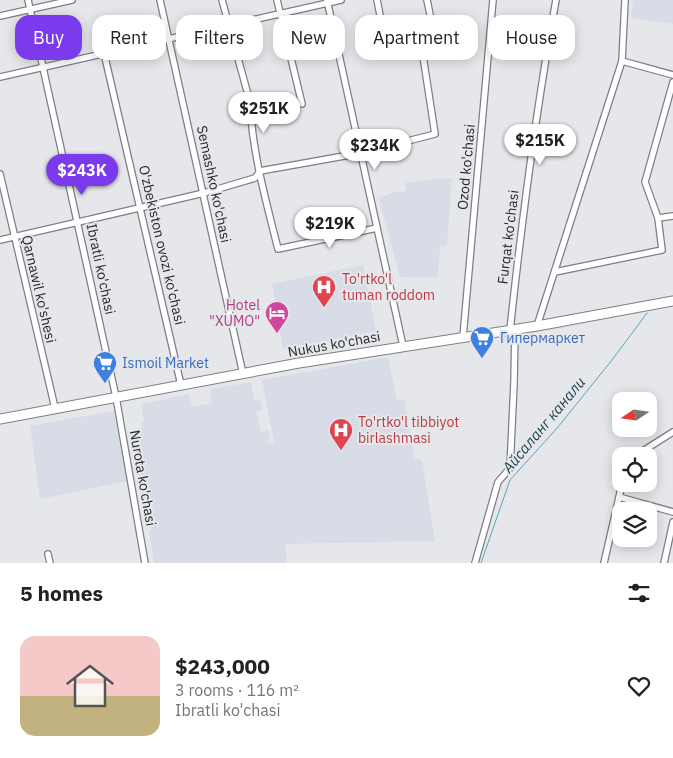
<!DOCTYPE html>
<meta charset="utf-8">
<style>
body{margin:0;font-family:"IBM Plex Sans",sans-serif;background:#f2f2f2;color:#222;height:100vh;display:flex;flex-direction:column;font-size:19px;white-space:nowrap}
*{box-sizing:border-box;margin:0}
p{font-size:16px;color:#767676}
.icon{flex:none;width:28px;height:28px;fill:none;stroke:currentColor;stroke-width:2;stroke-linecap:round;stroke-linejoin:round}
.map{position:relative;height:563px;overflow:hidden}
.side{display:flex;flex-direction:column;background:#fff;flex:1}
.side>*{flex:none}
.hud{position:absolute;left:15px;top:15px;width:644px;height:45px;display:flex;gap:10px}
.needle{width:32px;rotate:257deg}
.controls{position:absolute;left:612px;top:392px;display:grid;gap:10px}
.controls a{display:grid;place-items:center;width:45px;height:45px;border-radius:10px;background:#fff;box-shadow:0 2px 12px #0003;font-size:25px}
.price{position:absolute;translate:-50% -42px;padding:0 11px;border-radius:18px;background:#fff;color:#222;font-size:16px;line-height:32px;filter:drop-shadow(0 1px 2px #0008)}
.price::after{content:'';position:absolute;left:50%;top:30px;width:15px;height:11px;margin-left:-8px;background:inherit;clip-path:polygon(0 0,100% 0,50% 100%)}
.price.selected{background:#7c3aed;color:#fff}
ul{padding:0;list-style:none}
li{display:flex;align-items:center;gap:15px;height:125px;padding:0 20px}
li span{display:grid;place-items:center;flex:none;width:140px;height:100px;border-radius:15px;color:#555}
li>.icon{margin-inline-start:auto}
span .icon{width:60px;height:60px;fill:#fffc;stroke-width:1}
li b{font-size:21px}
h2{display:flex;justify-content:space-between;align-items:center;height:60px;padding:0 20px;font-size:21px}
.chip{padding:0 18px;border-radius:15px;background:#fff;box-shadow:0 2px 12px #0003;font-size:18px;line-height:45px}
.chip.selected{background:#7c3aed;color:#fff}
.map>svg:first-child{display:block}
.built{fill:#d8dce7}
.lines{fill:none;stroke-linecap:round;stroke-linejoin:round}
.stream{stroke:#58a5c3;stroke-width:1}
.minor-casing{stroke:#7d7f83;stroke-width:8}
.secondary-casing{stroke:#7d7f83;stroke-width:11}
.minor{stroke:#fff;stroke-width:5.5}
.secondary{stroke:#fff;stroke-width:9}
.labels{text-anchor:middle;stroke-width:4;stroke-linejoin:round;paint-order:stroke}
.street-label{font-size:14px;fill:#272829;stroke:#e5e7eb}
.health-label{font-size:14px;fill:#be3a42;stroke:#e5e7eb;text-anchor:start}
.hotel-label{font-size:14px;fill:#b23c85;stroke:#e5e7eb;text-anchor:end}
.shop-label{font-size:14px;fill:#366cbe;stroke:#e5e7eb;text-anchor:start}
.water-label{font-size:15px;font-style:italic;fill:#1c3f4d;stroke:#e5e7eb}
</style>
<div class="map">
<svg width="673" height="563" viewBox="0 0 673 563">
<rect width="100%" height="100%" fill="#e5e7eb"/>
<g class="built">
<path d="M633,0H673V24L631,18Z"/>
<path d="M441,178L452,179L447,245L440,247L438,278L400,277L379,198L395,192L406,191L405,183Z"/>
<path d="M363,265L376,331L283,349L272,284Z"/>
<path d="M388,357L397,400L404,399L414,458L422,460L435,541L285,544L287,563H154L149,531H151L150,517H145L130,431L142,429L141,422L144,421L141,404L189,394L192,407L212,403L210,389L251,382L254,401L260,400L262,410L256,411L261,432L268,430L270,440L267,441L268,444L274,442L262,380Z"/>
<path d="M114,411L127,481L40,499L30,426Z"/>
</g>
<g class="lines">
<path class="stream" d="M481,563L510,480L558,427L612,360L647,313"/>
<g class="minor-casing">
<g id="minor">
<path d="M28,0L116,397L145,563"/>
<path d="M160,0L243,374"/>
<path d="M222,0L250,102C252,152 266,201 278,249L377,228"/>
<path d="M277,0L302,104"/>
<path d="M327,0L403,346"/>
<path d="M377,0L388,55"/>
<path d="M0,16L72,0"/>
<path d="M104,53L181,385"/>
<path d="M622,61L673,75"/>
<path d="M0,77L341,0"/>
<path d="M0,174L55,408"/>
<path d="M658,218L645,182L673,82"/>
<path d="M0,240L204,193L255,178L260,171L361,153L435,134L423,56L438,53L427,0"/>
<path d="M555,272L662,250L658,218L673,216"/>
<path d="M537,326L622,61L625,0"/>
<path d="M510,330C522,219 536,110 556,0"/>
<path d="M463,337L493,0"/>
<path d="M635,456L673,432"/>
<path d="M619,497L673,512"/>
<path d="M48,554L50,563"/>
<path d="M475,563L498,482L510,468L514,383L515,329"/>
<path d="M604,563L622,484"/>
<path d="M664,563L673,522"/>
</g>
</g>
<g class="secondary-casing">
<path id="secondary" d="M0,419L299,363L537,326L673,301"/>
</g>
<use href="#minor" class="minor"/>
<use href="#secondary" class="secondary"/>
</g>
<defs>
<g id="hospital-pin" transform="scale(1.25)"><path d="M0 17L-7.5 6A9.5 9.5 0 1 1 7.5 6Z" fill="#e0444e" stroke="#e5e7eb"/><path d="M-5-5h3v3.5h4V-5h3V5h-3V1.5h-4V5h-3Z" fill="#fff"/></g>
<g id="hotel-pin" transform="scale(1.25)"><path d="M0 17L-7.5 6A9.5 9.5 0 1 1 7.5 6Z" fill="#d1479c" stroke="#e5e7eb"/><path d="M-6-4.5h1.5V1H6V5H4.5V3h-9V5H-6ZM-4 0a1.8 1.8 0 1 1 3.6 0ZM.5 0V-2.5h3Q6-2.5 6 0Z" fill="#fff"/></g>
<g id="supermarket-pin" transform="scale(1.25)"><path d="M0 17L-7.5 6A9.5 9.5 0 1 1 7.5 6Z" fill="#3f7fe0" stroke="#e5e7eb"/><path d="M-6-5.5h2.5l.6 2H6L4.5 2H-2.5L-4.4-4H-6ZM-1.5 3.2a1.3 1.3 0 1 0 .1 0ZM3 3.2a1.3 1.3 0 1 0 .1 0Z" fill="#fff"/></g>
</defs>
<g fill-rule="evenodd">
<use href="#hospital-pin" x="324" y="287"/>
<use href="#hotel-pin" x="277" y="313"/>
<use href="#supermarket-pin" x="482" y="338"/>
<use href="#supermarket-pin" x="105" y="363"/>
<use href="#hospital-pin" x="341" y="430"/>
</g>
<g class="labels">
<g class="street-label">
<text transform="translate(466 167) rotate(-85)" y="5">Ozod ko'chasi</text>
<text transform="translate(214 184) rotate(78)" y="5">Semashko ko'chasi</text>
<text transform="translate(508 237) rotate(-83)" y="5">Furqat ko'chasi</text>
<text transform="translate(162 245) rotate(77)" y="5">O'zbekiston ovozi ko'chasi</text>
<text transform="translate(101 269) rotate(78)" y="5">Ibratli ko'chasi</text>
<text transform="translate(39 289) rotate(77)" y="5">Qarnawil ko'shesi</text>
<text transform="translate(334 344) rotate(-10)" y="5">Nukus ko'chasi</text>
<text transform="translate(143 478) rotate(80)" y="5">Nurota ko'chasi</text>
</g>
<g class="health-label">
<text x="342" y="284">To'rtko'l<tspan x="342" dy="16">tuman roddom</tspan></text>
<text x="358" y="427">To'rtko'l tibbiyot<tspan x="358" dy="16">birlashmasi</tspan></text>
</g>
<g class="hotel-label">
<text x="260" y="310">Hotel<tspan x="260" dy="16">"XUMO"</tspan></text>
</g>
<g class="shop-label">
<text x="500" y="343">Гипермаркет</text>
<text x="122" y="368">Ismoil Market</text>
</g>
<g class="water-label">
<text transform="translate(544 425) rotate(-50)" y="5">Айсаланг канали</text>
</g>
</g>
</svg>
<div class="controls">
<a><svg class="needle" viewBox="-14 -14 28 28"><path d="M0-13l5 13h-10z" fill="#e53935"/><path d="M0 13l5-13h-10z" fill="#767676"/></svg></a>
<a><svg class="icon" aria-label="locate" viewBox="0 0 24 24"><circle cx="12" cy="12" r="6"/><path d="M12 2v4M12 18v4M2 12h4M18 12h4"/></svg></a>
<a><svg class="icon" aria-label="layers" viewBox="0 0 24 24"><path d="M12 4l9 5-9 5-9-5zM3 14l9 5 9-5"/></svg></a>
</div>
<b class="price" style="left:264px;top:134px">$251K</b>
<b class="price" style="left:540px;top:166px">$215K</b>
<b class="price" style="left:375px;top:171px">$234K</b>
<b class="price selected" style="left:82px;top:196px">$243K</b>
<b class="price" style="left:330px;top:249px">$219K</b>
<div class="hud">
<a class="chip selected">Buy</a>
<a class="chip">Rent</a>
<a class="chip">Filters</a>
<a class="chip">New</a>
<a class="chip">Apartment</a>
<a class="chip">House</a>
</div>
</div>
<section class="side">
<h2>5 homes<svg class="icon" aria-label="filters" viewBox="0 0 24 24"><path d="M4 7h16M4 17h16"/><circle cx="9" cy="7" r="2"/><circle cx="15" cy="17" r="2"/></svg></h2>
<ul>
<li><span style="background:linear-gradient(#f6c9c9 60%,#c2b280 0)"><svg class="icon" aria-label="home" viewBox="0 0 24 24"><path d="M3 11l9-7 9 7M6 9v11h12V9"/></svg></span><div><b>$243,000</b><p>3 rooms · 116 m²</p><p>Ibratli ko'chasi</p></div><svg class="icon" aria-label="heart" viewBox="0 0 24 24"><path d="M12 20l-8-8c-3-5 5-10 8-4 3-6 11-1 8 4z"/></svg></li>
</ul>
</section>
